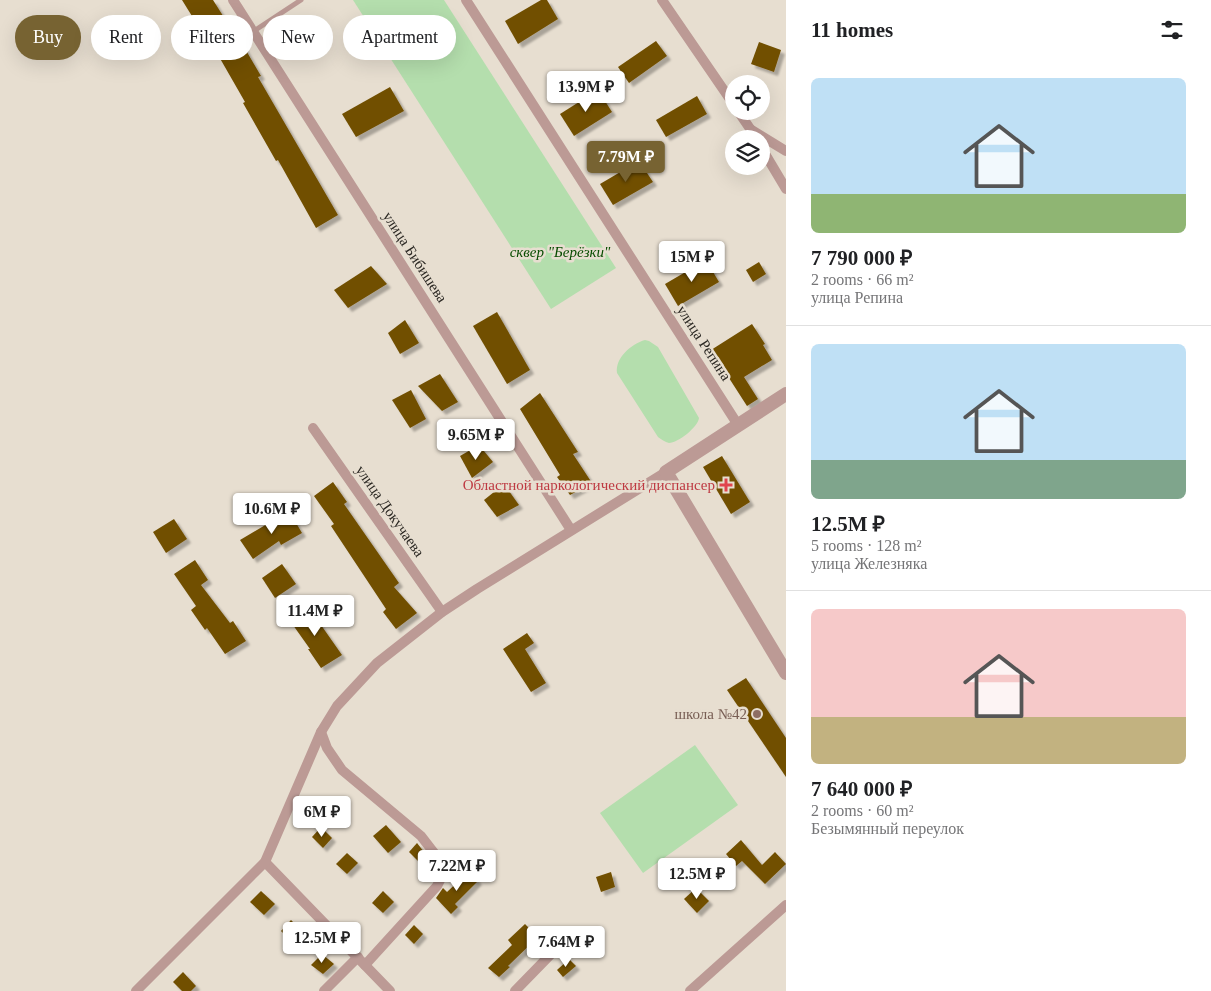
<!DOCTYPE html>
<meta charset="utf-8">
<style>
body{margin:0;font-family:"Times New Roman",serif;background:#f6f6f6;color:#202124;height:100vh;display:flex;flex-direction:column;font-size:19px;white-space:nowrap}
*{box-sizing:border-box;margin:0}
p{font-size:16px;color:#757577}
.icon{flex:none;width:28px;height:28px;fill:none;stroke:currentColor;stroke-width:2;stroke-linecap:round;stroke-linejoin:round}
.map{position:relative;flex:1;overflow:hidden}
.panel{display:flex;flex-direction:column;background:#fff;width:425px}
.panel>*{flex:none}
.guide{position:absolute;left:15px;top:15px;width:475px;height:45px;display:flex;gap:10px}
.fabs{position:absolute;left:725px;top:75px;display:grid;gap:10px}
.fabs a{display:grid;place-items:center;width:45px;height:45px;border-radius:50%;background:#fff;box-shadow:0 5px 20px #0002;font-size:25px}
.price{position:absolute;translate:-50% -42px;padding:0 11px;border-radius:5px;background:#fff;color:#222;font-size:16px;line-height:32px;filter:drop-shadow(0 1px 2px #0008)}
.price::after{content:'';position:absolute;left:50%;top:30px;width:15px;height:11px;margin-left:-8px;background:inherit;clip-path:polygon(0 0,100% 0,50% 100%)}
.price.active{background:#776332;color:#fff}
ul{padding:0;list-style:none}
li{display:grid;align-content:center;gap:10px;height:265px;padding:0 25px}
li+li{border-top:1px solid #e0e0e0}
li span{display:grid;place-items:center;height:155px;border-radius:8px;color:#555}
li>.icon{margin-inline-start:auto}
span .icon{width:90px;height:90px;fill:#fffc;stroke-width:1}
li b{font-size:21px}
h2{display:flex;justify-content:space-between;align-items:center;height:60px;padding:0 25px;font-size:21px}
.pill{padding:0 18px;border-radius:22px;background:#fff;box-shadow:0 5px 20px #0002;font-size:18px;line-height:45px}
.pill.active{background:#776332;color:#fff}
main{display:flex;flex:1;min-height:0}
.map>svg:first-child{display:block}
.green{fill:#b4dead}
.building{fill:#714f03;filter:url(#shadow)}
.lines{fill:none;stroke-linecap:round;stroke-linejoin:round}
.service{stroke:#bc9a95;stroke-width:5}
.minor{stroke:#bc9a95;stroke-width:10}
.tertiary{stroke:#bc9a95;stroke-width:14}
.health-dot{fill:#e0444e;stroke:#e7ded0;stroke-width:2}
.education-dot{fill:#8d6e63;stroke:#e7ded0;stroke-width:2}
.labels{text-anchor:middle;stroke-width:5;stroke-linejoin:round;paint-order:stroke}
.park-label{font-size:15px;font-style:italic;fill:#084c00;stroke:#e7ded0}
.street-label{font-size:15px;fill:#2b2823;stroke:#e7ded0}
.health-label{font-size:15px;fill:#be3a42;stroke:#e7ded0;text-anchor:end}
.education-label{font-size:15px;fill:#785e54;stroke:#e7ded0;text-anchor:end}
</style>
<main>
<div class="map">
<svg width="786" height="991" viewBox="0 0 786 991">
<defs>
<filter id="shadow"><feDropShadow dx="4" dy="4" stdDeviation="1" flood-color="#0004"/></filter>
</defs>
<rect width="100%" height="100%" fill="#e7ded0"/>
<g class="green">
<path d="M353,0H444L616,268L551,309Z"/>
<path d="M645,340L649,341L658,347L699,418C698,427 678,443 669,443C665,442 661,439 658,437L617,373C615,358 631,344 645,340Z"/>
<path d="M695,745L738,805L643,873L600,813Z"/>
</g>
<g class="building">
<path d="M182,0H213L225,19L227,18L261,76L258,77L338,215L316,228L278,160L276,161L243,103L245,102L202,27L200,29Z"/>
<path d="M541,0H547L558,19L518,44L505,21Z"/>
<path d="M656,41L667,56L629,83L618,67Z"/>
<path d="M759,42L781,50L774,72L751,64Z"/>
<path d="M390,87L404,111L356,137L342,114Z"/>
<path d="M598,90L612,112L574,136L560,114Z"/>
<path d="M697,96L707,114L666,137L656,120Z"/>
<path d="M639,161L653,182L613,205L600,184Z"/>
<path d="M706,260L719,282L678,306L665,284Z"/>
<path d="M759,262L766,274L753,282L746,270Z"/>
<path d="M371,266L387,284L348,308L334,290Z"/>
<path d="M497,312L530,370L507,384L473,326Z"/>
<path d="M405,320L419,343L400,354L388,333Z"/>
<path d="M752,324L765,344L763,345L772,360L744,377L758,399L747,406L711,350Z"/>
<path d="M440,374L458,402L442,411L418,386Z"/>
<path d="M411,390L426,419L410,428L392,400Z"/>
<path d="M540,393L578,452L573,454L592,483L570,495L557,477L560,475L520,409Z"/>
<path d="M479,445L493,462L472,478L460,456Z"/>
<path d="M722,456L750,502L731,514L703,467Z"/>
<path d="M333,482L347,502L344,504L399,583L394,587L417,613L396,629L383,612L386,609L331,526L334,524L314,496Z"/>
<path d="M504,484L519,505L497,517L484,500Z"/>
<path d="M289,511L302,533L281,545L279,541L253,559L240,540Z"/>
<path d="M174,519L187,539L166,553L153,532Z"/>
<path d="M195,560L208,580L201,585L230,623L233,621L246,641L225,654L207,628L205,630L191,610L196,606L174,574Z"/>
<path d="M282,564L296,584L275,598L262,578Z"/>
<path d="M307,605L342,655L321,668L308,649H310L288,618Z"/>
<path d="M527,633L534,643L525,649L546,683L531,692L503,649Z"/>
<path d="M746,678L786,738V777L727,690Z"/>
<path d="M386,825L401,842L388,853L373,836Z"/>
<path d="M321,827L332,838L323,848L312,837Z"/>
<path d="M741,840L762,865L775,852L786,864L765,884L742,861L736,866L726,854Z"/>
<path d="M417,843L428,857L421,864L409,852Z"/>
<path d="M347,853L358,863L347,874L336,864Z"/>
<path d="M469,871L478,881L455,904L458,907L451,914L436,898L443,888L447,892Z"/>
<path d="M611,872L615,887L601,892L596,877Z"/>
<path d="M696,888L709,901L697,913L684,899Z"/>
<path d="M261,891L275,904L264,915L250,902Z"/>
<path d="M383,891L394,902L383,913L372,903Z"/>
<path d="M291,920L304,933L293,943L281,931Z"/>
<path d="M525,924L538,937L508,966L510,967L499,977L488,968L512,945L508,940Z"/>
<path d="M414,925L423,934L414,944L405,935Z"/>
<path d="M322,954L334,964L323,974L311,965Z"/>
<path d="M569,959L576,966L563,977L557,970Z"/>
<path d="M183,972L196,986L191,991H182L173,982Z"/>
</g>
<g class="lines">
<path class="service" d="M254,31L301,0"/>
<g class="minor">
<path d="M233,0L571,530"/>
<path d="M466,0L738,425"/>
<path d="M662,0L734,105"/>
<path d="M738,111L753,133"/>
<path d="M750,129L786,151"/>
<path d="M761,147L786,189"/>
<path d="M313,428L442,612"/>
<path d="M321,732L327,748L342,770L421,836L438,858L442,870L441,878L437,886L365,965"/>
<path d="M265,862L390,991"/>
<path d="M136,991L265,862L321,732L337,706L377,663L442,612L477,589L666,472"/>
<path d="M324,991L358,957"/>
<path d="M515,991L551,954"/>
<path d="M690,991L786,905"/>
</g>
<path class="tertiary" d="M786,394L666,472L786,673"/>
</g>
<path class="health-dot" d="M723.5 477.5h5v5h5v5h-5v5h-5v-5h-5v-5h5z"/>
<circle class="education-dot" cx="757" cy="714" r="5"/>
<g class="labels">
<g class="park-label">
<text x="560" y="257">сквер "Берёзки"</text>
</g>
<g class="street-label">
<text transform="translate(415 257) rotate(57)" y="5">улица Бибишева</text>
<text transform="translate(704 343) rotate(57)" y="5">улица Репина</text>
<text transform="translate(390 511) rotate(55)" y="5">улица Докучаева</text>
</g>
<g class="health-label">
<text x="715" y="490">Областной наркологический диспансер</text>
</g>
<g class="education-label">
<text x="747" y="719">школа №42</text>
</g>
</g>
</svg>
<div class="fabs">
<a><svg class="icon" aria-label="locate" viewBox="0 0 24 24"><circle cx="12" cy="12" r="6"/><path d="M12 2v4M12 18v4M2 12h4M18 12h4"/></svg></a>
<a><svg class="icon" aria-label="layers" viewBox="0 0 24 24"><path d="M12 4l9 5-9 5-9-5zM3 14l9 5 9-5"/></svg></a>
</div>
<b class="price" style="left:586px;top:113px">13.9M ₽</b>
<b class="price active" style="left:626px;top:183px">7.79M ₽</b>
<b class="price" style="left:692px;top:283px">15M ₽</b>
<b class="price" style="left:476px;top:461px">9.65M ₽</b>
<b class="price" style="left:272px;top:535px">10.6M ₽</b>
<b class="price" style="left:315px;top:637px">11.4M ₽</b>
<b class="price" style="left:322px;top:838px">6M ₽</b>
<b class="price" style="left:457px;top:892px">7.22M ₽</b>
<b class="price" style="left:697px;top:900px">12.5M ₽</b>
<b class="price" style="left:322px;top:964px">12.5M ₽</b>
<b class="price" style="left:566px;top:968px">7.64M ₽</b>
<div class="guide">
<a class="pill active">Buy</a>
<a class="pill">Rent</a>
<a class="pill">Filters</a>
<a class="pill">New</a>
<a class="pill">Apartment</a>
</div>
</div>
<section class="panel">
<h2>11 homes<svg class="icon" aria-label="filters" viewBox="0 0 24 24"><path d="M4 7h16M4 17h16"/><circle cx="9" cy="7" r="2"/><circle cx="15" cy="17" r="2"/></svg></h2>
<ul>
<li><span style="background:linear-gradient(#bfe0f5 75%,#8fb573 0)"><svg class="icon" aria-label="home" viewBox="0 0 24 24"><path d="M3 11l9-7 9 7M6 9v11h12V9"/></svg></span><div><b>7 790 000 ₽</b><p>2 rooms · 66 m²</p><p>улица Репина</p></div></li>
<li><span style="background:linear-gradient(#bfe0f5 75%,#7fa58c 0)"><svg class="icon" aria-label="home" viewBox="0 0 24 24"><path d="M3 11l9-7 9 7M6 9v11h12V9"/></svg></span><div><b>12.5M ₽</b><p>5 rooms · 128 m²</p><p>улица Железняка</p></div></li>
<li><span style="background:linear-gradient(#f6c9c9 70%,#c2b280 0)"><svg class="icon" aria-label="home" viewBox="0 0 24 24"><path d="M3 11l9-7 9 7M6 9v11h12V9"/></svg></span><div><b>7 640 000 ₽</b><p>2 rooms · 60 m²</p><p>Безымянный переулок</p></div></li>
</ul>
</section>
</main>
